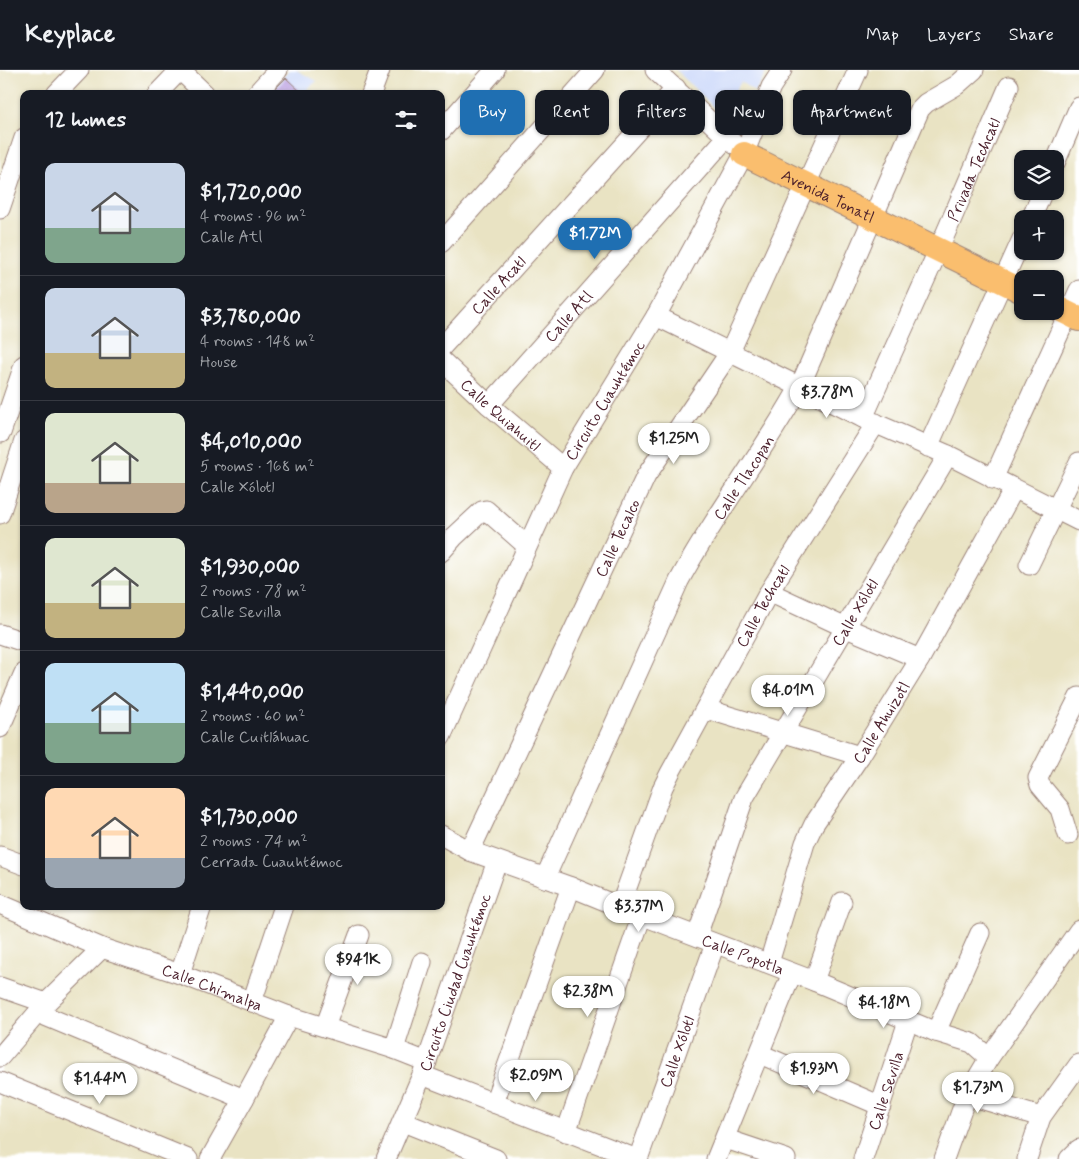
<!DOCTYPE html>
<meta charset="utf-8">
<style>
body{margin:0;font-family:Mynerve,sans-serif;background:#20242c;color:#f1f3f6;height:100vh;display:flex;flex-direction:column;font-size:19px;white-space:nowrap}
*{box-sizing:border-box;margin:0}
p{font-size:16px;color:#9ea1a6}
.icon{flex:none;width:28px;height:28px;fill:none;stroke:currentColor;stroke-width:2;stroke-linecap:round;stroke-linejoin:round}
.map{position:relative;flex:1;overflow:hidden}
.details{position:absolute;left:20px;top:20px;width:425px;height:820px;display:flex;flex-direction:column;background:#171b24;border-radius:10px;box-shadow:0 1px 4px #0004}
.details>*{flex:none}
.guide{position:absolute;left:460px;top:20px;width:475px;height:45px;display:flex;gap:10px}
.tools{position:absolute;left:1014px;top:80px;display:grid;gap:10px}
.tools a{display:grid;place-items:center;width:50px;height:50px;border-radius:10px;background:#171b24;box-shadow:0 1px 4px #0004;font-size:25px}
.price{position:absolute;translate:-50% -42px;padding:0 11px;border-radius:18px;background:#fff;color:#222;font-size:16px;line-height:32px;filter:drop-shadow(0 1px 2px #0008)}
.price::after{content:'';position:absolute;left:50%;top:30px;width:15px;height:11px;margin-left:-8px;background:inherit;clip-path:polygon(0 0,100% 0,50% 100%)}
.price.on{background:#1f6fb2;color:#fff}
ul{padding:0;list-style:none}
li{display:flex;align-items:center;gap:15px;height:125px;padding:0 25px}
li+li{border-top:1px solid #363941}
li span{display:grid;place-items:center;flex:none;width:140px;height:100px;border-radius:10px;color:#555}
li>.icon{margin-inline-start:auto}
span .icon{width:60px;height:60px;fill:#fffc;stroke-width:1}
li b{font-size:21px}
h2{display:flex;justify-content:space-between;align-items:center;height:60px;padding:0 25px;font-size:21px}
.chip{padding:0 18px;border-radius:10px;background:#171b24;box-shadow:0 1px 4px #0004;font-size:18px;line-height:45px}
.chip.on{background:#1f6fb2;color:#fff}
header{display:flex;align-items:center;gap:30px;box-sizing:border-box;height:70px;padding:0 25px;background:#171b24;border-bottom:1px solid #363941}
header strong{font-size:24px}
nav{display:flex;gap:28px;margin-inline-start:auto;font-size:18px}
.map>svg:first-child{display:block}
.built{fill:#cedafa}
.building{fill:#b597df}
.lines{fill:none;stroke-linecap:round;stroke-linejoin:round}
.minor-casing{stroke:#9a8177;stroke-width:21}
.major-casing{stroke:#9a8177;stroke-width:26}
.minor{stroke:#fff;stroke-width:19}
.major{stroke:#fabe6e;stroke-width:24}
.labels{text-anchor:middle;stroke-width:5;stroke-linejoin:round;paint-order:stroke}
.street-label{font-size:16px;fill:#4a1f2b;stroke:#fff}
</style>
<header>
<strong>Keyplace</strong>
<nav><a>Map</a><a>Layers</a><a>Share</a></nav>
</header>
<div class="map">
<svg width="1079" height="1089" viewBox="0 0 1079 1089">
<rect width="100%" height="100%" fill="#fff"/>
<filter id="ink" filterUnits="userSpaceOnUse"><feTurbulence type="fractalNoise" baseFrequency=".02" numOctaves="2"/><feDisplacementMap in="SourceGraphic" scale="10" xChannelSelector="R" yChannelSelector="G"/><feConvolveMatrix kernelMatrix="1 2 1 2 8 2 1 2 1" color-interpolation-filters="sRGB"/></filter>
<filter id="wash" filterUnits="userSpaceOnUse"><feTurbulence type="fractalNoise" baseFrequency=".0096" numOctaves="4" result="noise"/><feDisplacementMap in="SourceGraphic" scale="20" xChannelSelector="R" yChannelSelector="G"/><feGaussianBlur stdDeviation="1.12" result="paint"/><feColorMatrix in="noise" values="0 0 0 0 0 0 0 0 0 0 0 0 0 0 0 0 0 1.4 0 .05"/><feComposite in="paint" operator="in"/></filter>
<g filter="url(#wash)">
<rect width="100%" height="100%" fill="#e9e3c3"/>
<g class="built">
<path d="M290,0H296L317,11L307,19L314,24H266Z"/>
<path d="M676,0H767L755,22L741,12L720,44Z"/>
</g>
<g id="blocks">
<path class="building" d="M286,8L303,24H278L274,20Z"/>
</g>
</g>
<g filter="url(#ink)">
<use href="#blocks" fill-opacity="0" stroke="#9a8177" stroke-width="1"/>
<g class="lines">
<g class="minor-casing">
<g id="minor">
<path d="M180,0L205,24"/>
<path d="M655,0L734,74"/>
<path d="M56,24L79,0"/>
<path d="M157,24L180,0"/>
<path d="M256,24L278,0"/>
<path d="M371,24L380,0"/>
<path d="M441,61L495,0"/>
<path d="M1055,93L1079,37"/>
<path d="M0,139L24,68"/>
<path d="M1031,149L1043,121"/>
<path d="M441,173L595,0"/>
<path d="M656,246L863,348L948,385L1079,451"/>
<path id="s1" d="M441,278L676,18"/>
<path id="s2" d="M441,290L489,335L563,398"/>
<path id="s3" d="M489,335L727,67"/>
<path id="s4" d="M863,348L938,181L1009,16"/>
<path d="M1,363L24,295"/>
<path d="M928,377L1022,169"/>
<path d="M993,409L1079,220"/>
<path d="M0,444L24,371"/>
<path d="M441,482L454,467L482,441L486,440L527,476"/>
<path d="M1029,495L1079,392"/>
<path d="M769,522L844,557L920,589"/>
<path d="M0,564L24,572"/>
<path d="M706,639L860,686"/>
<path d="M0,658L24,603"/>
<path id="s5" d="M441,667L563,398L656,246L744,84L771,17L782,0"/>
<path id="s6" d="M441,765L470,781L571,817L620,837L814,911L936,962L972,973L989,988"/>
<path d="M1068,765L1060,739L1040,715L1038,708L1079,627"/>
<path id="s7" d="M470,781L646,406L730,282L858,0"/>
<path d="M0,786L24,795"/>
<path id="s8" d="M545,808L679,511C715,444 763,383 800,316L920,39L926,33L957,15L974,0"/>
<path id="s9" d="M0,834L102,878L180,904L289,946L394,979L427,992"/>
<path id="s10" d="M620,837L663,717L670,703L769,522L876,353"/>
<path id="s11" d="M697,866L744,728L948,385"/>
<path id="s12" d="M769,893L805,773L814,754L860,686L920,589L1014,419"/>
<path d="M180,904L202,836"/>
<path d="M814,911L842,832"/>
<path d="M0,917L46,933"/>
<path d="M252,932L284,836"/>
<path d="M38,943L244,1029"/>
<path d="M325,957L359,865"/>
<path d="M936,962L980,863"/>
<path d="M394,979L422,892"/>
<path d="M760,984L881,1036"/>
<path d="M0,987L46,933L102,878"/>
<path d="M422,1005L637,1089"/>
<path d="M0,1012L188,1089"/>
<path d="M967,1025L1041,1047"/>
<path d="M494,1033L571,817"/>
<path d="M403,1052L496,1089"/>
<path d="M566,1062L642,845"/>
<path d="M726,1069L786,1089"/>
<path d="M210,1089L244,1029L289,946"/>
<path id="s13" d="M386,1089L422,1005L497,791"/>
<path id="s14" d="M638,1089L715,874"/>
<path d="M716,1089L792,903"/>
<path id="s15" d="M863,1089L908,951"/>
<path d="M944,1089L967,1025L989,988L1079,860"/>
<path d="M1027,1089L1041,1047L1079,994"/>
<path d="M1069,1089L1079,1079"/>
</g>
</g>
<g class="major-casing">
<g id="major">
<path id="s16" d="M744,84L1022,221"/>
<path d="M1055,237L1079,249"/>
</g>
</g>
<use href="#minor" class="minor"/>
<use href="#major" class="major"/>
</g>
</g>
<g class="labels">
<g class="street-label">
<text dy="6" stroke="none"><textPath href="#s4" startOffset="272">Privada Techcatl</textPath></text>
<text dy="6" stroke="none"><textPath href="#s16" startOffset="94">Avenida Tonatl</textPath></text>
<text dy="6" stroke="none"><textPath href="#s1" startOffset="85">Calle Acatl</textPath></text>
<text dy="6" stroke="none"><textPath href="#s3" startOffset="119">Calle Atl</textPath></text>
<text dy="6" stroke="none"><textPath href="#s5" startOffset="375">Circuito Cuauhtémoc</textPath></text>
<text dy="6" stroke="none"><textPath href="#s2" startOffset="81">Calle Quiahuitl</textPath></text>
<text dy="6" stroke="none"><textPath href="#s8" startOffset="448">Calle Tlacopan</textPath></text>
<text dy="6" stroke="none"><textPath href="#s7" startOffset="346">Calle Tecalco</textPath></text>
<text dy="6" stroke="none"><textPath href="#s10" startOffset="334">Calle Techcatl</textPath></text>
<text dy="6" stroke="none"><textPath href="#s11" startOffset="362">Calle Xólotl</textPath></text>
<text dy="6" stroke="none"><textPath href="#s12" startOffset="268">Calle Ahuizotl</textPath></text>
<text dy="6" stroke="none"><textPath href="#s6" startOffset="325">Calle Popotla</textPath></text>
<text dy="6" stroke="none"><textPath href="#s13" startOffset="190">Circuito Ciudad Cuauhtémoc</textPath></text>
<text dy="6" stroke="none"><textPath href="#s9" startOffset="228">Calle Chimalpa</textPath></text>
<text dy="6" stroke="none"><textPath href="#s14" startOffset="114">Calle Xólotl</textPath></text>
<text dy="6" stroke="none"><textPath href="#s15" startOffset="72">Calle Sevilla</textPath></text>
</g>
</g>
</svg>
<div class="tools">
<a><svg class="icon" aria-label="layers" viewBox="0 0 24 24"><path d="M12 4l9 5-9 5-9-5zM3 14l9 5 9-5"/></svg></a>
<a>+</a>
<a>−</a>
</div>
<b class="price on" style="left:595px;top:190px">$1.72M</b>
<b class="price" style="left:827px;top:349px">$3.78M</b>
<b class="price" style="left:674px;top:395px">$1.25M</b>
<b class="price" style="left:788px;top:647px">$4.01M</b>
<b class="price" style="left:639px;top:863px">$3.37M</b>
<b class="price" style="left:358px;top:916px">$941K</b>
<b class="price" style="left:588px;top:948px">$2.38M</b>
<b class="price" style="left:884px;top:959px">$4.18M</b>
<b class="price" style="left:814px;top:1025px">$1.93M</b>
<b class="price" style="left:536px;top:1032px">$2.09M</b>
<b class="price" style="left:100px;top:1035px">$1.44M</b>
<b class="price" style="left:978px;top:1044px">$1.73M</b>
<div class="guide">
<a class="chip on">Buy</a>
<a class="chip">Rent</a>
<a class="chip">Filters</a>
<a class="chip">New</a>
<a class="chip">Apartment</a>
</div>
<section class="details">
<h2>12 homes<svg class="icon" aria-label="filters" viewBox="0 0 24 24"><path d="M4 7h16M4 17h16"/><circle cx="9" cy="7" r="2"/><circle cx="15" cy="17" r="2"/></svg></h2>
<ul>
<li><span style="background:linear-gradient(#c9d6e8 65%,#7fa58c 0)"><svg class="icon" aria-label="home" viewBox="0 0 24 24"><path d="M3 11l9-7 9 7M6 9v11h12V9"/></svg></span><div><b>$1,720,000</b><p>4 rooms · 96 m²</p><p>Calle Atl</p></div></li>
<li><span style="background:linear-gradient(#c9d6e8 65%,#c2b280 0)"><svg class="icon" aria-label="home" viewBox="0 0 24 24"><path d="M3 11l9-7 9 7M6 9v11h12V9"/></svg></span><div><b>$3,780,000</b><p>4 rooms · 148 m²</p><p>House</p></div></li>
<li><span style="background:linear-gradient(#dfe7d0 70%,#b9a48a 0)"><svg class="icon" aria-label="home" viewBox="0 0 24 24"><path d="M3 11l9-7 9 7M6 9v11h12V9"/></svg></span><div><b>$4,010,000</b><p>5 rooms · 168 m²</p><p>Calle Xólotl</p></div></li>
<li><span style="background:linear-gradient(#dfe7d0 65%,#c2b280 0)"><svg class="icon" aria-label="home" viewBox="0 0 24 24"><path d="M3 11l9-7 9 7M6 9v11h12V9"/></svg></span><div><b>$1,930,000</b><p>2 rooms · 78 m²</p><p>Calle Sevilla</p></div></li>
<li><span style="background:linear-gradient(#bfe0f5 60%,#7fa58c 0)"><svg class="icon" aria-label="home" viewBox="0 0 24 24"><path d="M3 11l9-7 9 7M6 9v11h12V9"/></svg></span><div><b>$1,440,000</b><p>2 rooms · 60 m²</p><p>Calle Cuitláhuac</p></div></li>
<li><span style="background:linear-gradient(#ffd9b3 70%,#9aa5b1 0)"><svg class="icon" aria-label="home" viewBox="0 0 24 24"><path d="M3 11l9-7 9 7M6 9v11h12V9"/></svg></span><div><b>$1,730,000</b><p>2 rooms · 74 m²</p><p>Cerrada Cuauhtémoc</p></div></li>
</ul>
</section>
</div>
